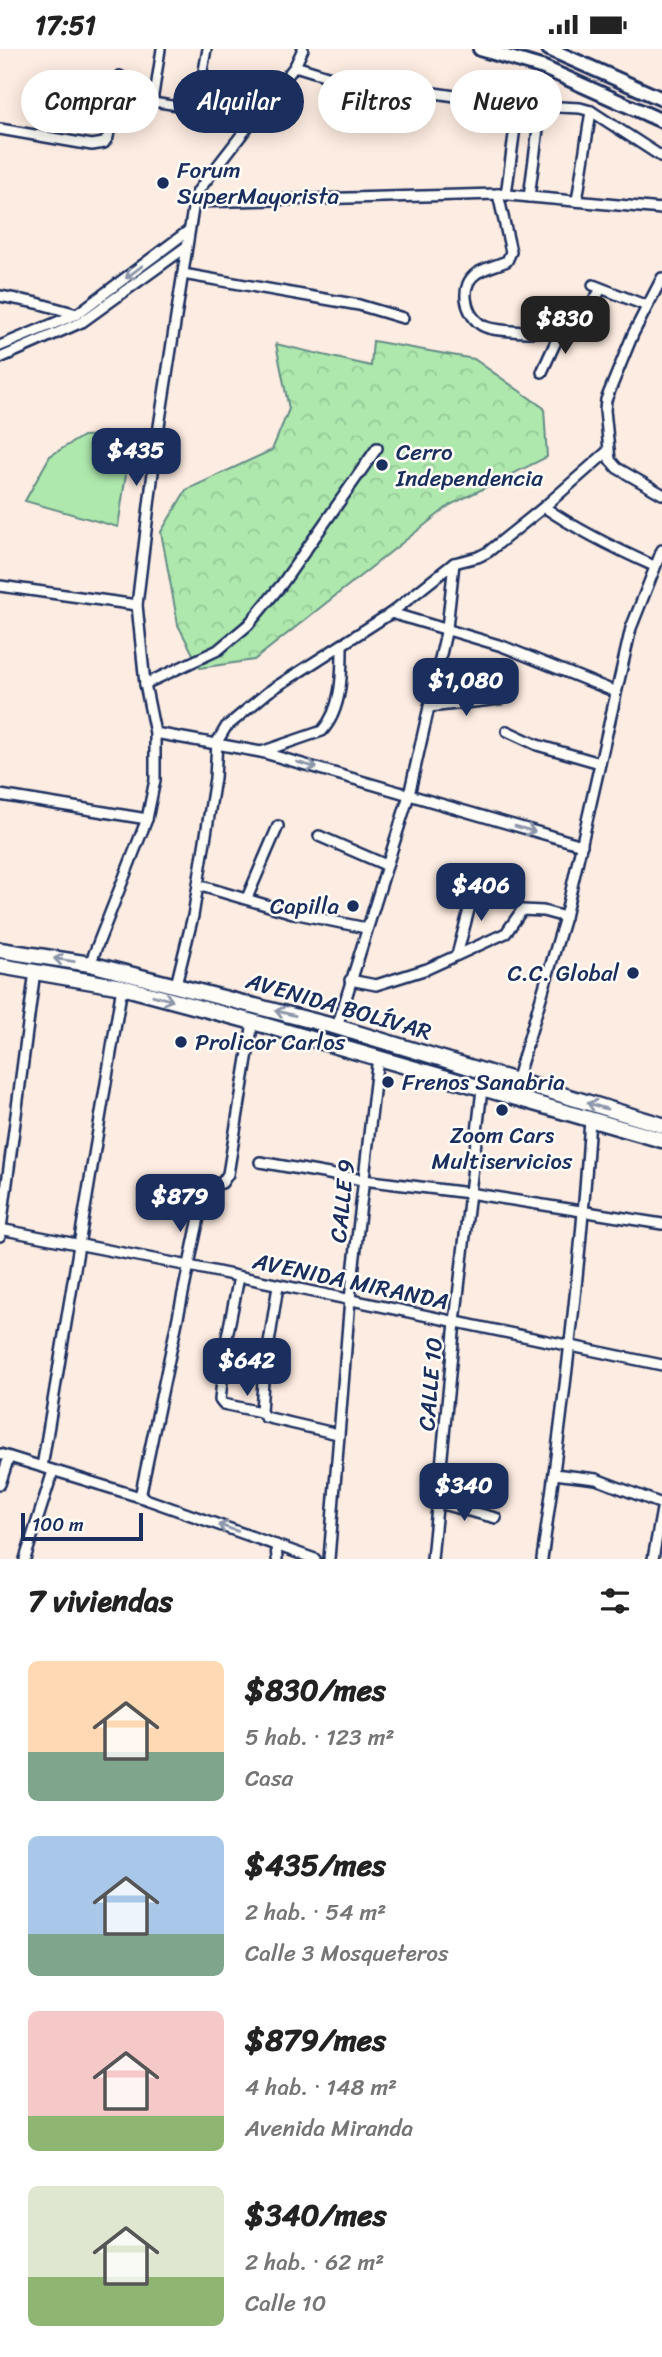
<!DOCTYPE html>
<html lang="es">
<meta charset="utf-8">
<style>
body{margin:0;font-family:Sriracha,sans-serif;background:#f6f6f6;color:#222;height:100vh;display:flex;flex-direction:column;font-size:26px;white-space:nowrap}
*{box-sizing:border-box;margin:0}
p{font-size:23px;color:#767676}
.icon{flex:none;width:38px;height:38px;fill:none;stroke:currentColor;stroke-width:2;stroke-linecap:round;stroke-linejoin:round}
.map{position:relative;height:1510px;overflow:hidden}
.side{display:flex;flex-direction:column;background:#fff;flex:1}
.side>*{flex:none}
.banner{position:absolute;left:21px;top:21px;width:621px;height:63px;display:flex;gap:14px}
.scale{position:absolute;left:21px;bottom:18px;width:122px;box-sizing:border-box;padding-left:7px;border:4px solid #1b2f5e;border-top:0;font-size:19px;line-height:24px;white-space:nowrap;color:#1b2f5e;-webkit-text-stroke:5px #fdfcf7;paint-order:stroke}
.price{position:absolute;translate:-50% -60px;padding:0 16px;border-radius:14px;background:#1b2f5e;color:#fff;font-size:23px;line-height:46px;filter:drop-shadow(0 2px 4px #0008)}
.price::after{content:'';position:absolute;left:50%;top:42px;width:21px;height:16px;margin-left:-10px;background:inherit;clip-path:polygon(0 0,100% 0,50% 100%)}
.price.active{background:#222;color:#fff}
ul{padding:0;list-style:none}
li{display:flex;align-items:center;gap:21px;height:175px;padding:0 28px}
li span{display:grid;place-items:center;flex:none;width:196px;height:140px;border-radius:10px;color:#555}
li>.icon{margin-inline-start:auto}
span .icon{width:84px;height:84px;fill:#fffc;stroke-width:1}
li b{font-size:30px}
h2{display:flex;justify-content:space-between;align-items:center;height:84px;padding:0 28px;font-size:30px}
.pill{padding:0 24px;border-radius:32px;background:#fff;box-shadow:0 4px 18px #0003;font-size:24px;line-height:63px}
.pill.active{background:#1b2f5e;color:#fff}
.status{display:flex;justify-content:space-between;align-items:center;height:49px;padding:0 35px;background:#fff;direction:ltr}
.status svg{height:19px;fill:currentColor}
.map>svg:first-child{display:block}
.grass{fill:#aee8ad;stroke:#648c86;stroke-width:2}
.forest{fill:url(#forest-crowns);stroke:#648c86;stroke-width:2}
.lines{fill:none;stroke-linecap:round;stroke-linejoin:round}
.pedestrian-casing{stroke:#1b2f5e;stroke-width:12}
.minor-casing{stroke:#1b2f5e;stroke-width:14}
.tertiary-casing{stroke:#1b2f5e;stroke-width:18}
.primary-casing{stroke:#1b2f5e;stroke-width:19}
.pedestrian{stroke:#fdfcf7;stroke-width:7}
.minor{stroke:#fdfcf7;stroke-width:9}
.tertiary{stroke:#fdfcf7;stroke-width:12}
.primary{stroke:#fdfcf7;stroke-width:14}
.oneway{stroke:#8c96aa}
.poi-dot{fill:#1b2f5e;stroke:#fdfcf7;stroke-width:2.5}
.labels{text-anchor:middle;stroke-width:5;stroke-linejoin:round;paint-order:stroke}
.poi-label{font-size:23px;fill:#1b2f5e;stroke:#fdfcf7;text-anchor:start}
.street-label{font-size:23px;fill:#1b2f5e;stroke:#fdfcf7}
</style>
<div class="status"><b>17:51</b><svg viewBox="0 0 49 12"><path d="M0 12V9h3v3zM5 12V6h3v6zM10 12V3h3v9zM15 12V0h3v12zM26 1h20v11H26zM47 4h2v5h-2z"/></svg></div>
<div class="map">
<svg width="662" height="1510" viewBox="0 0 662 1510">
<defs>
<pattern id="forest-crowns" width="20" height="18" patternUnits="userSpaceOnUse" patternTransform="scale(1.75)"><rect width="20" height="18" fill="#aee8ad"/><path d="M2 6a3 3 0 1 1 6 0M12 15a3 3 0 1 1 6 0" fill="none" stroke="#95c797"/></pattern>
</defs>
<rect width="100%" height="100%" fill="#fdece1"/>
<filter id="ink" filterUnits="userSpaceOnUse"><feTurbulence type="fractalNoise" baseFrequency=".0143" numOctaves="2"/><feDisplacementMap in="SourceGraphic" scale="14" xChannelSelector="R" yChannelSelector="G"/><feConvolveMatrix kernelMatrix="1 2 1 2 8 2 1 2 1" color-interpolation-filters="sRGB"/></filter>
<g filter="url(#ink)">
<path class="grass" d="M132,385L118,478L25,452L50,407L83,387Z"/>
<path class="forest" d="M373,292L474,310L544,359L547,408L450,456L254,611L200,619L178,576L161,483L186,441L272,401L289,360L276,295L371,317Z"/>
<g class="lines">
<g class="pedestrian-casing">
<path id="pedestrian" d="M161,0L153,53L196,60L207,0"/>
</g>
<g class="minor-casing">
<g id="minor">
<path d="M295,17L337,30L518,56L580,59L591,62L662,108"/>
<path d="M0,80L92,96L104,94L108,88L120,27"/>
<path d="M498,145L511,203L507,212C497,216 485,219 477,224C459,236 465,264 480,275C488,281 502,281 511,282C554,286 579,279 601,240"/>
<path d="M506,146L518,56"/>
<path d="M529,148L541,57"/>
<path d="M577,152L591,62"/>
<path d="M194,153L498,145L662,160"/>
<path d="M183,225L359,256L403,269"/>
<path d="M662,229L633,285L606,351L605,361L610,411L617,419L662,445"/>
<path d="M593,236L647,257"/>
<path d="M0,247L37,254L77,265"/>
<path d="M0,297L77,265L188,182"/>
<path d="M0,309L82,273L186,198"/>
<path d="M542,323L562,279"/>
<path d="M544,458C579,482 616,500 654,517"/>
<path d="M0,537L137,556"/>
<path d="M391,564L502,597L616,643"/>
<path d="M145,635L218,601L248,576L282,535L377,399"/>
<path d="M429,658L500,650"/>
<path d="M507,682L537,696L600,714"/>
<path d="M155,684L261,703L582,796"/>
<path d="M261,703L322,682C342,660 342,625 342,597"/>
<path d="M0,746L147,770"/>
<path d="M319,787L386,816"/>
<path d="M198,836L293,864L366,879"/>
<path d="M247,849L278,777"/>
<path d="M457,906L471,853L478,833"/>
<path d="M90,915L147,770L155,731V684L145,635L137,556L157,390L194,153L198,142L295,17L303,0"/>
<path d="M350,931L376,936L427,920L506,884L522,861L543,862L565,868"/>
<path d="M176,936L193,867L215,729L217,693L226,678L268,643L391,564L454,514L478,508L488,503L544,458L608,402"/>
<path d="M337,978L409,746L447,579L454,514"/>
<path d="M515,1036L565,868L631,579L662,501"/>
<path d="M260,1113L363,1131L469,1144L662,1175"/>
<path d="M203,1137L222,1134L228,1125L253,973"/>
<path d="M0,1180L189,1217L662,1316"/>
<path d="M0,1187L35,922"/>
<path d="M239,1228L226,1293L220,1351L223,1355L261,1363"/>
<path d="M278,1237L263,1332L261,1363L265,1368L338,1385"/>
<path d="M226,1293L267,1302"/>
<path d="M0,1405L140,1448L315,1510"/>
<path d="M42,1418L122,938"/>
<path d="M554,1425L596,1430L662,1455"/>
<path d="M0,1435L9,1408"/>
<path d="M140,1448L201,1159"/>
<path d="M438,1454L496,1469"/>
<path d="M276,1496L277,1510"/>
<path d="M25,1510L53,1422"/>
<path d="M329,1510L350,1250L378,1008"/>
<path d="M432,1510L455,1273L482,1040"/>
<path d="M542,1510C563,1364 581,1217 590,1070"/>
<path d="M653,1510L662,1460"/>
</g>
</g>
<g class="tertiary-casing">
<g id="tertiary">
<path d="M480,0L544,19L662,72"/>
<path d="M549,0L662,50"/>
</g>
</g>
<g class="primary-casing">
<g id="primary">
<path d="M0,901L90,915L337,978L662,1076"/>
<path d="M0,917L122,938L253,973L662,1091"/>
</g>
</g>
<use href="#pedestrian" class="pedestrian"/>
<use href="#minor" class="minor"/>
<use href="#tertiary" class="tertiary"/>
<use href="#primary" class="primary"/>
</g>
<defs><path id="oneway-shaft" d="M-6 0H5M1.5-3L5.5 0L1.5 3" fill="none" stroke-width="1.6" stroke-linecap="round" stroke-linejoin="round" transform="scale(1.75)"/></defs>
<g class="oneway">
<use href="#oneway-shaft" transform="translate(134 223) rotate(143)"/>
<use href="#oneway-shaft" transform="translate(307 716) rotate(16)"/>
<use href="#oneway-shaft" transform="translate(525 780) rotate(16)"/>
<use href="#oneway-shaft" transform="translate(64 911) rotate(-171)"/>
<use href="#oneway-shaft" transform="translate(163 949) rotate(15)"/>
<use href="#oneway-shaft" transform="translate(285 964) rotate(-166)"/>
<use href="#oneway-shaft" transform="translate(597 1057) rotate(-163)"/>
<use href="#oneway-shaft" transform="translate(228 1479) rotate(-161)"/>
</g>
</g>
<g class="poi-dot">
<circle cx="163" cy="134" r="7"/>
<circle cx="382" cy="416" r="7"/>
<circle cx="353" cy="857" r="7"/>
<circle cx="633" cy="924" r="7"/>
<circle cx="181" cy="993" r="7"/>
<circle cx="388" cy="1033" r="7"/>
<circle cx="502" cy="1061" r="7"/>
</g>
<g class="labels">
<g class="poi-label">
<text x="177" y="129">Forum<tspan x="177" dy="26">SuperMayorista</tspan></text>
<text x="396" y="411">Cerro<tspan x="396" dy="26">Independencia</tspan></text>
<text x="339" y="865" text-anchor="end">Capilla</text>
<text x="619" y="932" text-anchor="end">C.C. Global</text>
<text x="195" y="1001">Prolicor Carlos</text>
<text x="402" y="1041">Frenos Sanabria</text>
<text x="502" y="1094" text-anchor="middle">Zoom Cars<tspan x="502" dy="26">Multiservicios</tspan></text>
</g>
<g class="street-label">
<text transform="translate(339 957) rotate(16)" y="8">AVENIDA BOLÍVAR</text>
<text transform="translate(342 1152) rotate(-84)" y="8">CALLE 9</text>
<text transform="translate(351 1232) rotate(12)" y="8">AVENIDA MIRANDA</text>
<text transform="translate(430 1335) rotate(-85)" y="8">CALLE 10</text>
</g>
</g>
</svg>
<div class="scale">100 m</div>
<b class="price active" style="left:565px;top:307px">$830</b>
<b class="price" style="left:136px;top:439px">$435</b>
<b class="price" style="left:466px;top:669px">$1,080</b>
<b class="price" style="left:481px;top:874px">$406</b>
<b class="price" style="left:180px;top:1185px">$879</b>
<b class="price" style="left:247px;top:1349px">$642</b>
<b class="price" style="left:464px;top:1474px">$340</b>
<div class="banner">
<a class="pill">Comprar</a>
<a class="pill active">Alquilar</a>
<a class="pill">Filtros</a>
<a class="pill">Nuevo</a>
</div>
</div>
<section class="side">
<h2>7 viviendas<svg class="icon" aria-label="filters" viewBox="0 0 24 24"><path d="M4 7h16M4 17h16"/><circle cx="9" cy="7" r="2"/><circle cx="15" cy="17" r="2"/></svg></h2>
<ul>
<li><span style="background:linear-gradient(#ffd9b3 65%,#7fa58c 0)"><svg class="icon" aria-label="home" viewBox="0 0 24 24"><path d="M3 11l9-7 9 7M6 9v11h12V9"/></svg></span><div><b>$830/mes</b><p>5 hab. · 123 m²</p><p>Casa</p></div></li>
<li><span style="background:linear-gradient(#a9c7e8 70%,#7fa58c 0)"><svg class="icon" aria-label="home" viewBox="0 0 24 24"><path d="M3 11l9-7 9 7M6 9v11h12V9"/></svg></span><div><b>$435/mes</b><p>2 hab. · 54 m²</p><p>Calle 3 Mosqueteros</p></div></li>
<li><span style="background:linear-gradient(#f6c9c9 75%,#8fb573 0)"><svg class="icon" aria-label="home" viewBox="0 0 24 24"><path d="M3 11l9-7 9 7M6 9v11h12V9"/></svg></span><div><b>$879/mes</b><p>4 hab. · 148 m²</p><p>Avenida Miranda</p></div></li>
<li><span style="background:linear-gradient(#dfe7d0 65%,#8fb573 0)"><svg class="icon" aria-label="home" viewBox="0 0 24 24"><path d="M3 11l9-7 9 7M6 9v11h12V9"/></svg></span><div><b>$340/mes</b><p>2 hab. · 62 m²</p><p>Calle 10</p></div></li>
</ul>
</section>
